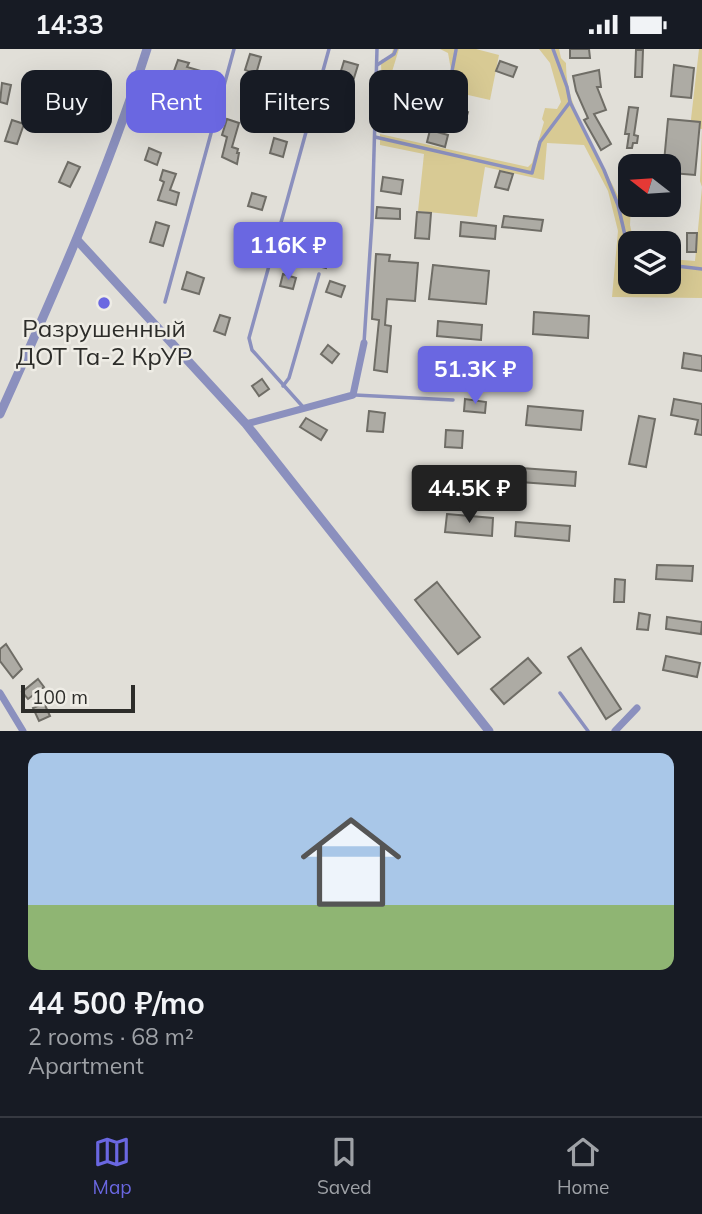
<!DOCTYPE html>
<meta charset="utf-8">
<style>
body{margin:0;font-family:Mulish,sans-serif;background:#242831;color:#f1f3f6;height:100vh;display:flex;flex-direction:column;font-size:26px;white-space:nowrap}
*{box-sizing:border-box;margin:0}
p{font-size:23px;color:#9ea1a6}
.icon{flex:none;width:38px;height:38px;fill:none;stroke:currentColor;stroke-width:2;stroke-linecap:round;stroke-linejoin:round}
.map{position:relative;height:682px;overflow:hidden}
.panel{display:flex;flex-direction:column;background:#171b24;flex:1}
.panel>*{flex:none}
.top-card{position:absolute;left:21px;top:21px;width:662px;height:63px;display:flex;gap:14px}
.needle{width:46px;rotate:287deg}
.controls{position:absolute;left:618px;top:105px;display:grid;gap:14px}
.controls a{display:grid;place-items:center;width:63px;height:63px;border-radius:14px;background:#171b24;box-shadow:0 7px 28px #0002;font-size:35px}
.scale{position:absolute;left:21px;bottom:18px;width:114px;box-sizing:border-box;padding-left:7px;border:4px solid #2d2d2a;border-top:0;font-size:19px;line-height:24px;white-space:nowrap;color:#2d2d2a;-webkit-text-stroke:5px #eeece5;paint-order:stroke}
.price{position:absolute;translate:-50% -60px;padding:0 16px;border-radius:7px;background:#6a67e1;color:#fff;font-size:23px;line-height:46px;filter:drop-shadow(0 2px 4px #0008)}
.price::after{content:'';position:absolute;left:50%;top:42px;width:21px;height:16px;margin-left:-10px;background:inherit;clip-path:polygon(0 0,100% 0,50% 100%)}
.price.current{background:#222;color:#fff}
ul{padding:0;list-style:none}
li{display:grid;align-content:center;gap:14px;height:371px;padding:0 28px}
li span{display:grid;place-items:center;height:217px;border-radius:14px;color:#555}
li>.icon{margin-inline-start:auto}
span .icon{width:126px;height:126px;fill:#fffc;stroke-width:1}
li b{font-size:30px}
.pill{padding:0 24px;border-radius:14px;background:#171b24;box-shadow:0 7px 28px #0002;font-size:24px;line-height:63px}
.pill.current{background:#6a67e1;color:#fff}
.status{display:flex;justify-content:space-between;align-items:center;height:49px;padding:0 35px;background:#171b24;direction:ltr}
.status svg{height:19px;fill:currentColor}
.tab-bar{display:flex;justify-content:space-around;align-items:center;height:98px;border-top:2px solid #363941;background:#171b24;font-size:19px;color:#9ea1a6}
.tab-bar a{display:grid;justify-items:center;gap:4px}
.tab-bar .current{color:#6a67e1}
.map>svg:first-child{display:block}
.green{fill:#d8ca94}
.building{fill:#adaba4;stroke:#6f6d66;stroke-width:2}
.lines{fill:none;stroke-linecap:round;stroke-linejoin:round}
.service{stroke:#8b90be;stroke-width:3.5}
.minor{stroke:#8b90be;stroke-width:7}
.tertiary{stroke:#8b90be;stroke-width:9}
.poi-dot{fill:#6a67e1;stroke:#eeece5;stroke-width:2.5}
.labels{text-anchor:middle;stroke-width:5;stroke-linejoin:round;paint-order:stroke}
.poi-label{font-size:24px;fill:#2d2d2a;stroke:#eeece5}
</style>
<div class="status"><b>14:33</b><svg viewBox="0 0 49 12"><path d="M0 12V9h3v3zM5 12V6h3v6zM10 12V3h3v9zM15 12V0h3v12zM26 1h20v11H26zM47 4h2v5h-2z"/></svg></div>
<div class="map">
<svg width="702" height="682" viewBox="0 0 702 682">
<rect width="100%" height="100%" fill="#e1dfd8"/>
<g class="green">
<path d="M393,0H399L382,55L381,11L391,7Z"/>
<path d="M440,0H476L499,6L490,51L455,43L448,4Z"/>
<path d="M539,0H559L561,9L566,14C565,62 603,111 621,154L631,156L630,176L634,194H630V233H668L669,210L695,212L702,138L700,132L702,80L690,79L699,0H702V249L612,248L618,182L608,142L584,96L547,94L544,131L485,118L477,168L418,162L424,105L380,96V85L528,118L532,114L544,73L542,70L545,59L557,60L561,53L550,14Z"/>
</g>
<g class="building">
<path d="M570,0H589L590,9H570Z"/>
<path d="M636,1H643L642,28H635Z"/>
<path d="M250,5L261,8L256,25L245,21Z"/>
<path d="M178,11L189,14L187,18L204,23L200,36L190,33L191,28L174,22Z"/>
<path d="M344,12L358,16L354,29L340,25Z"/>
<path d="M500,12L517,18L513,28L496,22Z"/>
<path d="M674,16L694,19L691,49L671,47Z"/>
<path d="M599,21L601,38H597L606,61L594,65L611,95L601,101L584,71L588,69L576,42L573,27Z"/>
<path d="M397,31L409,32L408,48L395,47Z"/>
<path d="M94,32L108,38L102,53L88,47Z"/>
<path d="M2,34L11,36L7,55L0,53Z"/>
<path d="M333,39L343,42L336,66L339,67L337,74L326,70Z"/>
<path d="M170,43L180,46L177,58L190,62L187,72L177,69L178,66L164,62Z"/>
<path d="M385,57L401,61L398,72L382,68Z"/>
<path d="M629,58L638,59L634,86L638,87L637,94H633L632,99H627L629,85H625Z"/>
<path d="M457,59L468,63L464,77L453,74Z"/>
<path d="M227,70L239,74L232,98L238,100L237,104H239L237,115L222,108L227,88L222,86Z"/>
<path d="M668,70L700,73L695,126L672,124V113H664Z"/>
<path d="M12,71L24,75L17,95L5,92Z"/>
<path d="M430,81L448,86L445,98L427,93Z"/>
<path d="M274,89L287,93L283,108L270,104Z"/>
<path d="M149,99L161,104L157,116L145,111Z"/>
<path d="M68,113L80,118L70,138L59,133Z"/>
<path d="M163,121L176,125L170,141L179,144L176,156L158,151L164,133L160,131Z"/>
<path d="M500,122L513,125L508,141L495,138Z"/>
<path d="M383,128L403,131L401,145L381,142Z"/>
<path d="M252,144L266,148L262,161L248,157Z"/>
<path d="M377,158L400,160V170L376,169Z"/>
<path d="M417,163L431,164L429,190L415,189Z"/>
<path d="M504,167L543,171L541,182L502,178Z"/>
<path d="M156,173L169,177L163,197L150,193Z"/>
<path d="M461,173L496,177L495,190L460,187Z"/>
<path d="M242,178L254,182L249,196L237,192Z"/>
<path d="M687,184H697L696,203H687Z"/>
<path d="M320,198L331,201L326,219L314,216Z"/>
<path d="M376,205L390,206L389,212L418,214L415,252L387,250L385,276L391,277L387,323L374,321L379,271L372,270Z"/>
<path d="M433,216L489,222L486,255L429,250Z"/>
<path d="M187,223L204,229L199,245L182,240Z"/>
<path d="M283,225L296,229L293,240L280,237Z"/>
<path d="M330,232L345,237L341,248L326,243Z"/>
<path d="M534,263L589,267L588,289L533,285Z"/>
<path d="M220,266L230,269L225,286L214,282Z"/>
<path d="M438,272L482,276L481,291L437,287Z"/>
<path d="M328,296L339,305L332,314L321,305Z"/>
<path d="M425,302L479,307L478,325L424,321Z"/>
<path d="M684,304L702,307V322L682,319Z"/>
<path d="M262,330L269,340L259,347L252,337Z"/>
<path d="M465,350L486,353L485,364L464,362Z"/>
<path d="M674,350L702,355V386L695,385L698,371L671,366Z"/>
<path d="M528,357L583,362L581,381L526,376Z"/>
<path d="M369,362L385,364L383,383L367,382Z"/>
<path d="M639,367L655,370L646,418L629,415Z"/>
<path d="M306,369L327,381L321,391L300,378Z"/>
<path d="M446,381L463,382L462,399L445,398Z"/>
<path d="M521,419L576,423L575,437L520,433Z"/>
<path d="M447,465L493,469L492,487L445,483Z"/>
<path d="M516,473L570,477L569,492L515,487Z"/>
<path d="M657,516L693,517L692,532L656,530Z"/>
<path d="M615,530L625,531L624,553H614Z"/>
<path d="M437,533L480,588L458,605L415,551Z"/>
<path d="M639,564L650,566L648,581L637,580Z"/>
<path d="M667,568L702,573L701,585L666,580Z"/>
<path d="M6,595L22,620L13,629L0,612V600Z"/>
<path d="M581,599L621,660L606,670L568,608Z"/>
<path d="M666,607L700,614L697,628L663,621Z"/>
<path d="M528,609L541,624L504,655L491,640Z"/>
<path d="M38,630L44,638L28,650L22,643Z"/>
<path d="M44,654L50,667L39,672L33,659Z"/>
</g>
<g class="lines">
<g class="service">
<path d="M456,1L452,22L460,36"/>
<path d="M377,16L394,5L396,0"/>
<path d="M570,53L604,121L618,156L630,208"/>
<path d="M375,88L532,124L540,93L570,53L567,38L553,0"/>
<path d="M668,216L702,220"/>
<path d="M165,253L234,0"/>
<path d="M364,294L372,172L377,0"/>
<path d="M283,337L289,329L319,225"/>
<path d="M355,346L453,351"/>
<path d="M304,359L252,301L249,289L329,0"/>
<path d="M560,644L588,682"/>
</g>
<g class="minor">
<path d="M246,375L353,346L364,294"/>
<path d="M0,644L23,682"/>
<path d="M615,682L637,659"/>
</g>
<g class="tertiary">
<path d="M77,191L246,375L489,682"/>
<path d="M0,365C54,245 107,125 147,0"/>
</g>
</g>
<circle class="poi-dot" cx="104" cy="254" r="7"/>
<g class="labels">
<g class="poi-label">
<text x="104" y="288">Разрушенный<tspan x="104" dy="28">ДОТ Та-2 КрУР</tspan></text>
</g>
</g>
</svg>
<div class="controls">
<a><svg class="needle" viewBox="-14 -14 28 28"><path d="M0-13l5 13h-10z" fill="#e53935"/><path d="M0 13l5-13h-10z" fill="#9ea1a6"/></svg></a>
<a><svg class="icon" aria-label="layers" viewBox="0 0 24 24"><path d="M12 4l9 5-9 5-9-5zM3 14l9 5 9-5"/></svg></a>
</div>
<div class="scale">100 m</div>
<b class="price" style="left:288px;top:233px">116K ₽</b>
<b class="price" style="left:475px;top:357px">51.3K ₽</b>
<b class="price current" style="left:469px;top:476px">44.5K ₽</b>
<div class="top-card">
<a class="pill">Buy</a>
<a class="pill current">Rent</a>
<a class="pill">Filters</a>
<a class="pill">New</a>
</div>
</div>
<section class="panel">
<ul>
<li><span style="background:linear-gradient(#a9c7e8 70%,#8fb573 0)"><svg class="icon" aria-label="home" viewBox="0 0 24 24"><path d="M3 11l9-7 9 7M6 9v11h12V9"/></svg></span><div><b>44 500 ₽/mo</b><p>2 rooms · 68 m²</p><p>Apartment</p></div></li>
</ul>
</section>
<nav class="tab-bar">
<a class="current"><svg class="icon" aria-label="map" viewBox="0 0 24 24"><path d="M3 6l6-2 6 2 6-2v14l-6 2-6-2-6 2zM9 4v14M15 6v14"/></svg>Map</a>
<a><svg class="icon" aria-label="saved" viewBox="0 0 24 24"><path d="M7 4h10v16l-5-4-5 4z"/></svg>Saved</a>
<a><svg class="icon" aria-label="home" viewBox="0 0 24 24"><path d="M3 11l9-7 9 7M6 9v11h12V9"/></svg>Home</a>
</nav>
